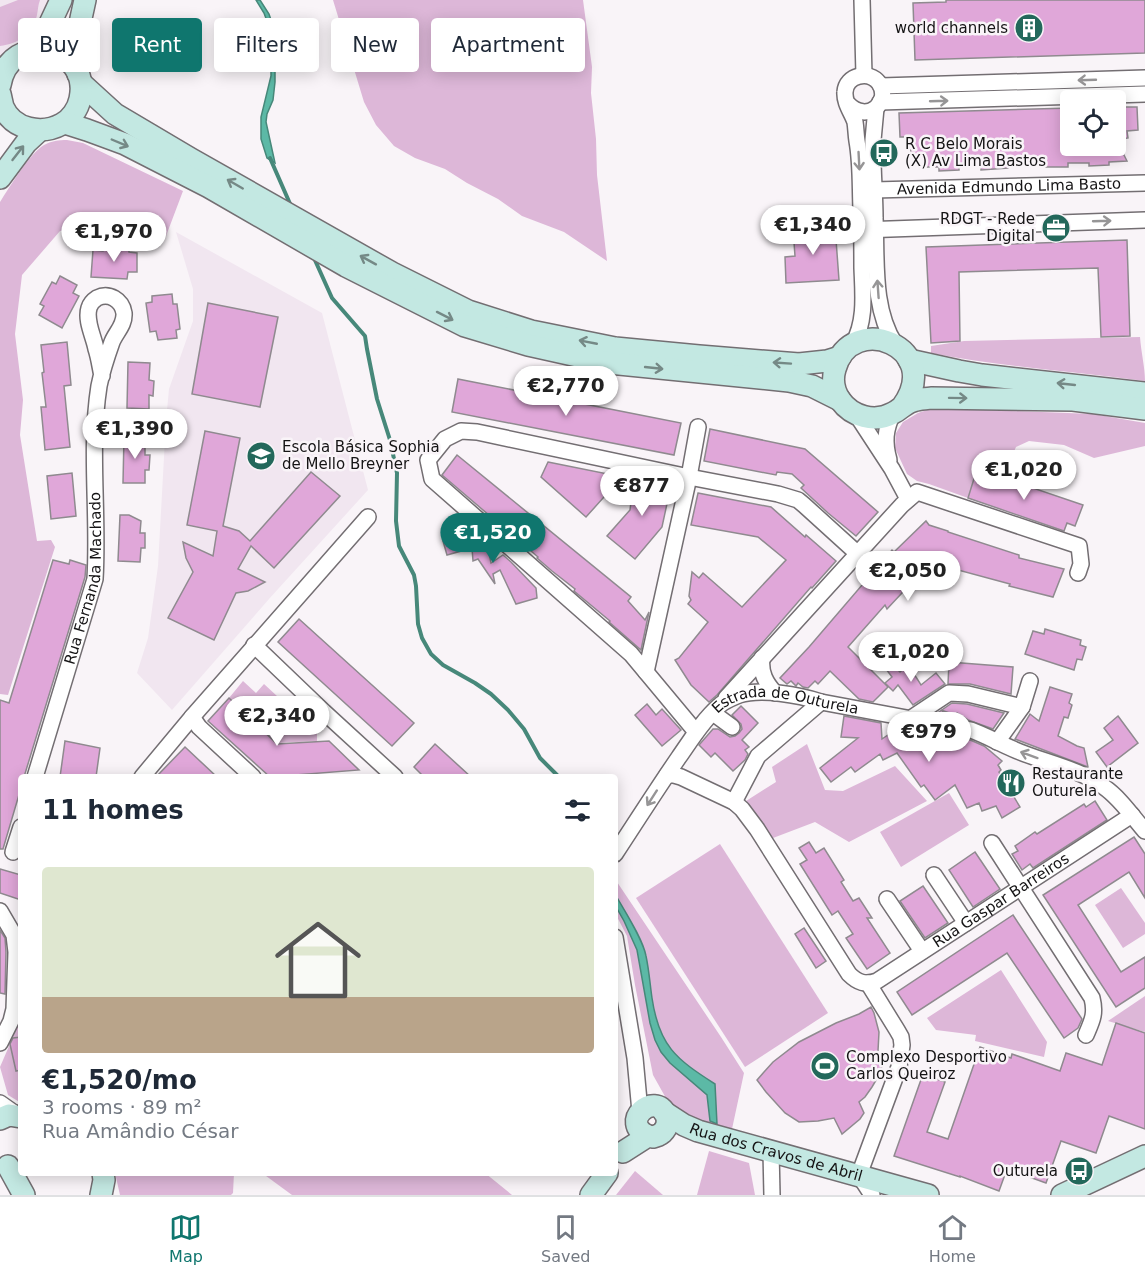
<!DOCTYPE html>
<meta charset="utf-8">
<style>
body{margin:0;font-family:"DejaVu Sans",sans-serif;background:#f2f2f3;color:#1f2937;height:100vh;display:flex;flex-direction:column;font-size:22px;white-space:nowrap}
*{box-sizing:border-box;margin:0}
p{font-size:20px;color:#747a83}
.icon{flex:none;width:33px;height:33px;fill:none;stroke:currentColor;stroke-width:2;stroke-linecap:round;stroke-linejoin:round}
.map{position:relative;flex:1;overflow:hidden}
.details{position:absolute;left:18px;top:774px;width:600px;height:402px;display:flex;flex-direction:column;background:#fff;border-radius:6px;box-shadow:0 3px 15px #0003}
.details>*{flex:none}
.guide{position:absolute;left:18px;top:18px;width:600px;height:54px;display:flex;gap:12px}
.buttons{position:absolute;left:1060px;top:90px;display:grid;gap:12px}
.buttons a{display:grid;place-items:center;width:66px;height:66px;border-radius:6px;background:#fff;box-shadow:0 3px 15px #0003;font-size:30px}
.price{position:absolute;translate:-50% -51px;padding:0 14px;border-radius:21px;background:#fff;color:#222;font-size:20px;line-height:39px;filter:drop-shadow(0 2px 3px #0008)}
.price::after{content:'';position:absolute;left:50%;top:36px;width:18px;height:14px;margin-left:-9px;background:inherit;clip-path:polygon(0 0,100% 0,50% 100%)}
.price.selected{background:#0f766e;color:#fff}
ul{padding:0;list-style:none}
li{display:grid;align-content:center;gap:12px;height:318px;padding:0 24px}
li+li{border-top:2px solid #e0e1e3}
li span{display:grid;place-items:center;height:186px;border-radius:6px;color:#555}
li>.icon{margin-inline-start:auto}
span .icon{width:108px;height:108px;fill:#fffc;stroke-width:1}
li b{font-size:26px}
h2{display:flex;justify-content:space-between;align-items:center;height:72px;padding:0 24px;font-size:26px}
.chip{padding:0 21px;border-radius:6px;background:#fff;box-shadow:0 3px 15px #0003;font-size:21px;line-height:54px}
.chip.selected{background:#0f766e;color:#fff}
.dock{display:flex;justify-content:space-around;align-items:center;height:84px;border-top:2px solid #e0e1e3;background:#fff;font-size:16px;color:#747a83}
.dock a{display:grid;justify-items:center;gap:3px}
.dock .selected{color:#0f766e}
.map>svg:first-child{display:block}
.built{fill:#f1e6f0}
.green{fill:#ddb7d8}
.water{fill:#5cb9a6;stroke:#47887a;stroke-width:1.5}
.lines{fill:none;stroke-linecap:round;stroke-linejoin:round}
.stream{stroke:#47887a;stroke-width:4}
.building{fill:#e0a7d9;stroke:#8f8a8f;stroke-width:1.5}
.street-casing{stroke:#736e72;stroke-width:18}
.secondary-casing{stroke:#736e72;stroke-width:24}
.street{stroke:#fff;stroke-width:15}
.secondary{stroke:#c3e8e2;stroke-width:21}
.oneway{stroke:#969596}
.oneway2{stroke:#758986}
.labels{text-anchor:middle;stroke-width:5;stroke-linejoin:round;paint-order:stroke}
.poi-label{font-size:15px;fill:#151415;stroke:#f9f4f8;text-anchor:start}
.street-label{font-size:15px;fill:#151415;stroke:#f9f4f8}
</style>
<div class="map">
<svg width="1145" height="1195" viewBox="0 0 1145 1195">
<rect width="100%" height="100%" fill="#f9f4f8"/>
<g class="built">
<path d="M0,0H76L0,73Z"/>
<path d="M176,232L322,313L368,490L269,599L172,710L137,673L148,638L158,566L166,421L169,389L193,321V289Z"/>
</g>
<g class="green">
<path d="M18,0H40C38,5 38,10 37,15C33,34 18,44 0,46V7Z"/>
<path d="M333,0H583L592,67L591,93L596,139L597,175L607,261L564,232L522,216L498,199L467,183L445,169L415,158L394,146L376,125L364,102Z"/>
<path d="M67,140L83,143L183,191L166,236L120,221L60,231L22,275L15,334L23,400L20,435L37,541L51,540L55,547L8,695L0,694V202C9,188 30,153 44,145C51,141 59,140 67,140Z"/>
<path d="M1140,337C1141,352 1145,367 1145,381C1074,371 1002,367 931,353V346L964,341Z"/>
<path d="M933,408L1093,414L1145,423V446L1094,458L1064,445L1029,441L1016,447L1005,472L984,466L981,471L977,469L968,498L929,484L917,481L907,474L895,448L896,433L903,422L918,413Z"/>
<path d="M243,681L256,693L264,684L317,733V741L277,743L229,698Z"/>
<path d="M807,744L825,790L843,791L895,766L927,801L849,842L815,822L773,838L746,801L776,782L772,767Z"/>
<path d="M949,793L969,825L901,867L880,832Z"/>
<path d="M720,844L828,1013L745,1067L636,898Z"/>
<path d="M615,879L721,1037L744,1073L732,1129L702,1121L675,1108L667,1100L653,1075L635,985L627,936L615,913Z"/>
<path d="M1121,888L1145,923V934L1123,948L1095,905Z"/>
<path d="M1001,970L1047,1042L1044,1057L975,1041L976,1035L936,1030L927,1018Z"/>
<path d="M1145,996V1032L1108,1021Z"/>
<path d="M21,1008V1103L8,1095L0,1067L16,1030Z"/>
<path d="M709,1151L749,1163L755,1195H697Z"/>
<path d="M635,1171L663,1195H616Z"/>
<path d="M115,1173H234L233,1193L231,1195H120Z"/>
<path d="M262,1173H485L512,1195H292Z"/>
</g>
<g class="water">
<path d="M256,0H260L269,14L273,26L275,39V82L273,100L267,114L266,122L275,163L267,158L261,139V117L271,76V55L268,24L264,13Z"/>
<path d="M615,894C624,910 643,939 646,956C649,970 650,984 652,998C659,1046 676,1059 715,1084L717,1124L710,1121L707,1095L670,1063L661,1052L655,1040L650,1023L637,950L624,921L615,905Z"/>
</g>
<g class="lines">
<g class="stream">
<path d="M270,158L291,206"/>
<path d="M314,258L332,298L365,336L367,349L377,399L390,440L397,473L396,521L399,546L414,575L416,586L418,624L422,638L431,654L443,665L475,683L491,694L508,710L524,729L540,758L559,777"/>
</g>
</g>
<g class="building">
<path d="M946,0H1145V53L915,60L913,3L946,2Z"/>
<path d="M1116,107H1137L1138,130L1127,131L1128,138L1116,140Z"/>
<path d="M1071,108V146H1122V151L1127,161L1109,162V165L1089,166V163H1068V167H1040V164L1008,165V168L981,170V166H959V170L939,171V167H924L926,155L911,156L910,137H900L899,113Z"/>
<path d="M835,226L839,280L786,283L785,257L795,256L793,229Z"/>
<path d="M1127,240L1130,336L1101,337L1098,268L959,272L960,341L931,343L926,247Z"/>
<path d="M104,247L129,248V252L137,253V272H128L127,279L91,277L93,250L103,251Z"/>
<path d="M60,276L77,285L73,293L79,296L62,328L39,315L44,306L40,304L52,282L56,284Z"/>
<path d="M172,294L173,304H177L180,329L176,330L177,338L158,340L156,331L150,332L146,303L152,302V296Z"/>
<path d="M208,303L278,317L260,407L192,394Z"/>
<path d="M67,342L71,385L64,386L70,447L45,450L41,407H46L42,373L44,372L41,345Z"/>
<path d="M128,362L150,363L149,380L154,381L153,396L149,395V409L127,408Z"/>
<path d="M458,379L681,423L674,455L452,412Z"/>
<path d="M710,429L805,449L878,512L856,536L828,513L801,488L804,485L792,474L777,472L776,475L704,461Z"/>
<path d="M205,431L240,438L223,526L239,531L250,541L311,472L340,496L274,568L251,546L238,569L265,582L248,591L236,593L214,640L168,618L193,572L186,558L183,542L213,556L217,531L187,525Z"/>
<path d="M124,437H145V455H150L149,470H145V483H123Z"/>
<path d="M457,455L631,597L628,601L645,620L649,612L641,650L609,622L610,621L574,591L575,589L552,571L537,558L538,557L442,475Z"/>
<path d="M548,462L608,474L604,497L586,517L541,477Z"/>
<path d="M977,469L1083,505L1075,526L1067,523L1064,531L968,498Z"/>
<path d="M72,473L76,516L51,519L47,476Z"/>
<path d="M634,478L671,485L662,527L635,559L607,536L630,510Z"/>
<path d="M698,493L771,507L805,537L806,535L836,561L812,588L811,587L717,695L709,702L691,685L675,660L679,658L708,622L688,604L691,600L689,596L692,572L699,578L703,573L742,607L786,560L758,537L691,525Z"/>
<path d="M120,515H129L141,521L140,533H145V548H141L140,562L118,561Z"/>
<path d="M926,521L929,525L948,531V532L1019,555V558L1064,569L1053,597L1009,586L1010,584L925,561L912,574L916,578L887,609L885,605L848,647L888,687L873,702L859,699L830,671L818,684L815,681L808,688L803,687L798,683L796,686L791,681L787,684L780,678L809,647L892,550L894,552Z"/>
<path d="M456,524L486,539L491,563L503,555L511,562L536,588L537,598L516,604L500,570L493,574L495,584L478,559L473,561L472,548L447,555L443,541L459,537Z"/>
<path d="M53,560L69,564L70,560L86,565L85,577L24,777H21V788L3,849H0V700L9,703Z"/>
<path d="M299,619L414,723L392,746L278,642Z"/>
<path d="M1045,629L1081,640L1080,645L1086,647L1082,660L1077,659L1074,670L1025,654L1033,631L1044,634Z"/>
<path d="M885,657L900,672L906,666L916,677L921,685L936,673L945,684L913,705L898,685L893,691L885,683L892,677L880,661Z"/>
<path d="M949,662L1013,667L1011,694L970,684H948Z"/>
<path d="M1050,687L1072,694L1069,703L1072,705L1068,718L1064,717L1058,736L1077,746L1084,748L1088,767L1015,739L1030,714L1039,721Z"/>
<path d="M229,698L277,744L329,741L359,770L270,777L208,721Z"/>
<path d="M952,703L967,704L1004,713L993,729L968,720L957,713L955,715L941,710L948,716L936,714Z"/>
<path d="M647,704L656,715L662,709L681,730L662,746L635,715Z"/>
<path d="M741,706L758,723L742,740L749,747L745,750L748,754L745,760L733,771L715,753L711,757L699,745L713,729H718L730,737L735,736L739,733L742,729L741,724L732,715Z"/>
<path d="M844,716L881,723L882,739L898,728L901,732L906,728L968,739L984,746L1002,761L998,765L1001,770L999,772L1020,807L1002,818L996,806L982,811L979,803L967,808L955,785L935,800L924,785L921,787L897,753L883,760L880,754L855,772L851,767L831,782L820,768L858,738L841,737Z"/>
<path d="M1118,716L1138,743L1107,767L1096,752L1113,740L1104,728Z"/>
<path d="M65,741L100,748L96,777H60Z"/>
<path d="M435,744L471,777H424L414,767Z"/>
<path d="M185,747L217,777H156Z"/>
<path d="M1095,801L1107,820L1033,868L1030,864L1022,870L1012,854L1018,851L1015,846L1035,832L1037,834L1084,804L1086,807Z"/>
<path d="M1134,837L1145,854V898L1129,872L1078,905L1121,972L1145,957V988L1116,1007L1043,895Z"/>
<path d="M809,842L816,853L824,848L844,880L841,882L853,901L859,898L872,918H867L890,953L867,969L846,938L853,934L838,911L832,915L800,864L807,860L799,848Z"/>
<path d="M975,852L1000,889L973,907L949,870Z"/>
<path d="M0,869L21,875V900L0,893Z"/>
<path d="M923,886L948,923L925,938L900,901Z"/>
<path d="M1013,915L1082,1019L1078,1028L1064,1038L1007,953L912,1015L897,992Z"/>
<path d="M804,928L826,961L816,968L795,934Z"/>
<path d="M0,930L5,938L6,952L5,994L0,993Z"/>
<path d="M871,1007L874,1013L879,1032L878,1051L882,1070L872,1087L865,1097L859,1102L864,1113L860,1119L842,1134L834,1118L818,1121L799,1122L785,1113L766,1092L757,1080L764,1072L773,1062L799,1042L836,1023L859,1014Z"/>
<path d="M1116,1023L1145,1033V1129L1109,1116L1096,1153L1061,1141L1046,1183L1007,1169L999,1191L960,1176V1177L894,1156L923,1074L945,1082L927,1132L948,1139L980,1047L1011,1058L1012,1054L1060,1071L1066,1053L1102,1065Z"/>
<path d="M21,1037V1070L16,1071L10,1044L13,1038Z"/>
</g>
<g class="lines">
<g class="street-casing">
<g id="street">
<path d="M862,0L864,75"/>
<path d="M881,86L1145,78"/>
<path d="M880,102L1145,94"/>
<path d="M848,104C867,124 892,102 879,83C869,70 846,75 845,92C844,103 852,113 855,122C856,128 856,135 857,141C861,163 860,186 861,209C862,229 862,248 862,268C863,294 866,321 853,344"/>
<path d="M876,108C875,118 874,129 873,140C872,166 875,192 875,218C877,260 872,308 895,344"/>
<path id="s1" d="M874,190L1145,183"/>
<path d="M862,230L1145,220"/>
<path d="M856,414L892,469L908,499"/>
<path d="M889,460C884,442 885,430 893,413"/>
<path d="M254,645L324,712L395,777"/>
<path d="M762,658C760,673 766,683 775,693"/>
<path d="M646,672L689,477L698,427"/>
<path d="M726,698L902,505L917,492L1079,546L1081,564L1078,573"/>
<path d="M713,713L732,727"/>
<path d="M192,717L199,727L253,777"/>
<path d="M910,719L949,693L968,694L1022,707"/>
<path d="M696,732L631,654L432,479L428,460L445,439L461,431L477,432L689,477L778,494L798,500L804,505L858,554"/>
<path d="M997,742L1022,707L1030,681"/>
<path id="s2" d="M667,775H674L681,777L734,802L742,809L757,829L849,974C858,983 865,985 877,981L1132,815"/>
<path id="s3" d="M35,777L95,579C99,514 89,450 99,386C102,371 107,356 112,342C116,332 125,325 124,313C122,300 109,292 97,298C94,300 90,304 89,308C85,321 94,337 96,349C99,358 100,367 102,376"/>
<path d="M142,777L192,717L368,517"/>
<path d="M734,802L758,756L821,702"/>
<path d="M992,843L1092,998C1096,1014 1092,1021 1086,1035"/>
<path d="M13,852L21,827"/>
<path id="s4" d="M615,854C636,822 657,789 679,757C691,740 703,720 719,706C724,701 732,698 739,695C761,688 799,695 821,702L971,730C985,735 999,743 1013,749C1042,762 1078,768 1104,787C1120,798 1132,816 1145,831"/>
<path d="M934,875L966,923"/>
<path d="M887,899L922,951"/>
<path d="M0,911L14,935L16,952L14,1009L11,1021L0,1043"/>
<path d="M615,937L635,1058L640,1112"/>
<path d="M868,983L897,1030L901,1037L902,1045L899,1067L859,1175L872,1195"/>
<path d="M0,1103L17,1115"/>
<path d="M771,1151L772,1195"/>
</g>
</g>
<g class="secondary-casing">
<g id="secondary">
<path d="M38,49L61,0"/>
<path d="M78,74C74,46 79,27 85,0"/>
<path d="M81,83L115,114L191,159L392,273L468,311L531,331L615,348L699,356L799,364L827,361L840,357"/>
<path d="M0,85C9,29 92,45 80,99C78,109 71,119 62,124C42,135 13,130 3,107C2,103 1,98 0,94"/>
<path d="M65,123L87,130L125,144L209,187L346,266L465,326L528,345L609,363L789,381L812,386L840,400"/>
<path d="M0,178L26,143L39,131"/>
<path d="M909,360L959,371L982,375L1145,393"/>
<path d="M902,407C946,347 851,310 835,369C832,379 834,391 840,400C852,417 875,423 893,413C900,410 905,403 913,401C918,399 925,399 931,398L1073,400L1145,409"/>
<path id="s5" d="M664,1112L684,1125L698,1131L928,1195"/>
<path d="M0,1119L9,1115L21,1117"/>
<path d="M648,1136C618,1122 655,1090 666,1115C669,1122 667,1128 662,1133"/>
<path d="M623,1152L648,1136L653,1137L659,1135"/>
<path d="M8,1166L24,1195"/>
<path d="M101,1195L104,1180L103,1173"/>
<path d="M591,1195L607,1173"/>
<path d="M1062,1195L1145,1156"/>
</g>
</g>
<use href="#street" class="street"/>
<use href="#secondary" class="secondary"/>
</g>
<defs><path id="oneway-shaft" d="M-6 0H5M1.5-3L5.5 0L1.5 3" fill="none" stroke-width="1.6" stroke-linecap="round" stroke-linejoin="round" transform="scale(1.5)"/></defs>
<g class="oneway">
<use href="#oneway-shaft" transform="translate(1087 80) rotate(178)"/>
<use href="#oneway-shaft" transform="translate(939 101) rotate(-2)"/>
<use href="#oneway-shaft" transform="translate(859 161) rotate(87)"/>
<use href="#oneway-shaft" transform="translate(1102 221) rotate(-2)"/>
<use href="#oneway-shaft" transform="translate(878 289) rotate(-94)"/>
<use href="#oneway-shaft" transform="translate(1029 755) rotate(-160)"/>
<use href="#oneway-shaft" transform="translate(652 798) rotate(123)"/>
</g>
<g class="oneway2">
<use href="#oneway-shaft" transform="translate(120 143) rotate(23)"/>
<use href="#oneway-shaft" transform="translate(18 153) rotate(-52)"/>
<use href="#oneway-shaft" transform="translate(235 184) rotate(-150)"/>
<use href="#oneway-shaft" transform="translate(368 260) rotate(-151)"/>
<use href="#oneway-shaft" transform="translate(445 316) rotate(27)"/>
<use href="#oneway-shaft" transform="translate(588 342) rotate(-169)"/>
<use href="#oneway-shaft" transform="translate(782 363) rotate(-176)"/>
<use href="#oneway-shaft" transform="translate(654 368) rotate(6)"/>
<use href="#oneway-shaft" transform="translate(1066 384) rotate(-174)"/>
<use href="#oneway-shaft" transform="translate(958 398) rotate(1)"/>
</g>
<defs>
<g id="building-disc" transform="scale(1.5)"><circle r="9.5" fill="#23685b" stroke="#f9f4f8"/><path d="M-4-6H4V6H1V3H-1V6H-4ZM-2.5-4.3h1.7v1.8h-1.7ZM.8-4.3h1.7v1.8H.8ZM-2.5-1h1.7V.8h-1.7ZM.8-1h1.7V.8H.8Z" fill="#fff"/></g>
<g id="bus-disc" transform="scale(1.5)"><circle r="9.5" fill="#23685b" stroke="#f9f4f8"/><path d="M-5-6H5V4H4V6H2V4H-2V6H-4V4H-5ZM-3.5-4V0h7V-4ZM-3.5 1.2v1.5H-2V1.2ZM2 1.2v1.5H3.5V1.2Z" fill="#fff"/></g>
<g id="office-disc" transform="scale(1.5)"><circle r="9.5" fill="#23685b" stroke="#f9f4f8"/><path d="M-6-3h4V-5.5h4V-3h4V5H-6ZM-1-4.5V-3h2v-1.5ZM-6 0V1H6V0Z" fill="#fff"/></g>
<g id="school-disc" transform="scale(1.5)"><circle r="9.5" fill="#23685b" stroke="#f9f4f8"/><path d="M0-5L7-2L0 1L-7-2ZM-4 1L0 2.5L4 1V4Q0 6-4 4Z" fill="#fff"/></g>
<g id="restaurant-disc" transform="scale(1.5)"><circle r="9.5" fill="#23685b" stroke="#f9f4f8"/><path d="M-5-6h1v4h1v-4h1v4h1v-4h1v5L-1.5 .5V6h-2V.5L-5-1ZM5-6V6H3V1.5H1.5Q1.5-4 5-6Z" fill="#fff"/></g>
<g id="stadium-disc" transform="scale(1.5)"><circle r="9.5" fill="#23685b" stroke="#f9f4f8"/><path d="M0-5a6.5 5 0 1 0 0 10a6.5 5 0 1 0 0-10ZM-3.5-1.8h7v3.6h-7Z" fill="#fff"/></g>
</defs>
<g fill-rule="evenodd">
<use href="#building-disc" x="1029" y="28"/>
<use href="#bus-disc" x="884" y="153"/>
<use href="#office-disc" x="1056" y="228"/>
<use href="#school-disc" x="261" y="456"/>
<use href="#restaurant-disc" x="1011" y="783"/>
<use href="#stadium-disc" x="825" y="1066"/>
<use href="#bus-disc" x="1079" y="1171"/>
</g>
<g class="labels">
<g class="poi-label">
<text x="1008" y="33" text-anchor="end">world channels</text>
<text x="905" y="149">R C Belo Morais<tspan x="905" dy="17">(X) Av Lima Bastos</tspan></text>
<text x="1035" y="224" text-anchor="end">RDGT - Rede<tspan x="1035" dy="17">Digital</tspan></text>
<text x="282" y="452">Escola Básica Sophia<tspan x="282" dy="17">de Mello Breyner</tspan></text>
<text x="1032" y="779">Restaurante<tspan x="1032" dy="17">Outurela</tspan></text>
<text x="846" y="1062">Complexo Desportivo<tspan x="846" dy="17">Carlos Queiroz</tspan></text>
<text x="1058" y="1176" text-anchor="end">Outurela</text>
</g>
<g class="street-label">
<text dy="5" stroke="none"><textPath href="#s1" startOffset="135">Avenida Edmundo Lima Basto</textPath></text>
<text dy="5" stroke="none"><textPath href="#s3" startOffset="206">Rua Fernanda Machado</textPath></text>
<text dy="5" stroke="none"><textPath href="#s4" startOffset="250">Estrada de Outurela</textPath></text>
<text dy="5" stroke="none"><textPath href="#s2" startOffset="459">Rua Gaspar Barreiros</textPath></text>
<text dy="5" stroke="none"><textPath href="#s5" startOffset="120">Rua dos Cravos de Abril</textPath></text>
</g>
</g>
</svg>
<div class="buttons">
<a><svg class="icon" aria-label="locate" viewBox="0 0 24 24"><circle cx="12" cy="12" r="6"/><path d="M12 2v4M12 18v4M2 12h4M18 12h4"/></svg></a>
</div>
<b class="price" style="left:813px;top:256px">€1,340</b>
<b class="price" style="left:114px;top:263px">€1,970</b>
<b class="price" style="left:566px;top:417px">€2,770</b>
<b class="price" style="left:135px;top:460px">€1,390</b>
<b class="price" style="left:1024px;top:501px">€1,020</b>
<b class="price" style="left:642px;top:517px">€877</b>
<b class="price selected" style="left:493px;top:564px">€1,520</b>
<b class="price" style="left:908px;top:602px">€2,050</b>
<b class="price" style="left:911px;top:683px">€1,020</b>
<b class="price" style="left:277px;top:747px">€2,340</b>
<b class="price" style="left:929px;top:763px">€979</b>
<div class="guide">
<a class="chip">Buy</a>
<a class="chip selected">Rent</a>
<a class="chip">Filters</a>
<a class="chip">New</a>
<a class="chip">Apartment</a>
</div>
<section class="details">
<h2>11 homes<svg class="icon" aria-label="filters" viewBox="0 0 24 24"><path d="M4 7h16M4 17h16"/><circle cx="9" cy="7" r="2"/><circle cx="15" cy="17" r="2"/></svg></h2>
<ul>
<li><span style="background:linear-gradient(#dfe7d0 70%,#b9a48a 0)"><svg class="icon" aria-label="home" viewBox="0 0 24 24"><path d="M3 11l9-7 9 7M6 9v11h12V9"/></svg></span><div><b>€1,520/mo</b><p>3 rooms · 89 m²</p><p>Rua Amândio César</p></div></li>
</ul>
</section>
</div>
<nav class="dock">
<a class="selected"><svg class="icon" aria-label="map" viewBox="0 0 24 24"><path d="M3 6l6-2 6 2 6-2v14l-6 2-6-2-6 2zM9 4v14M15 6v14"/></svg>Map</a>
<a><svg class="icon" aria-label="saved" viewBox="0 0 24 24"><path d="M7 4h10v16l-5-4-5 4z"/></svg>Saved</a>
<a><svg class="icon" aria-label="home" viewBox="0 0 24 24"><path d="M3 11l9-7 9 7M6 9v11h12V9"/></svg>Home</a>
</nav>
